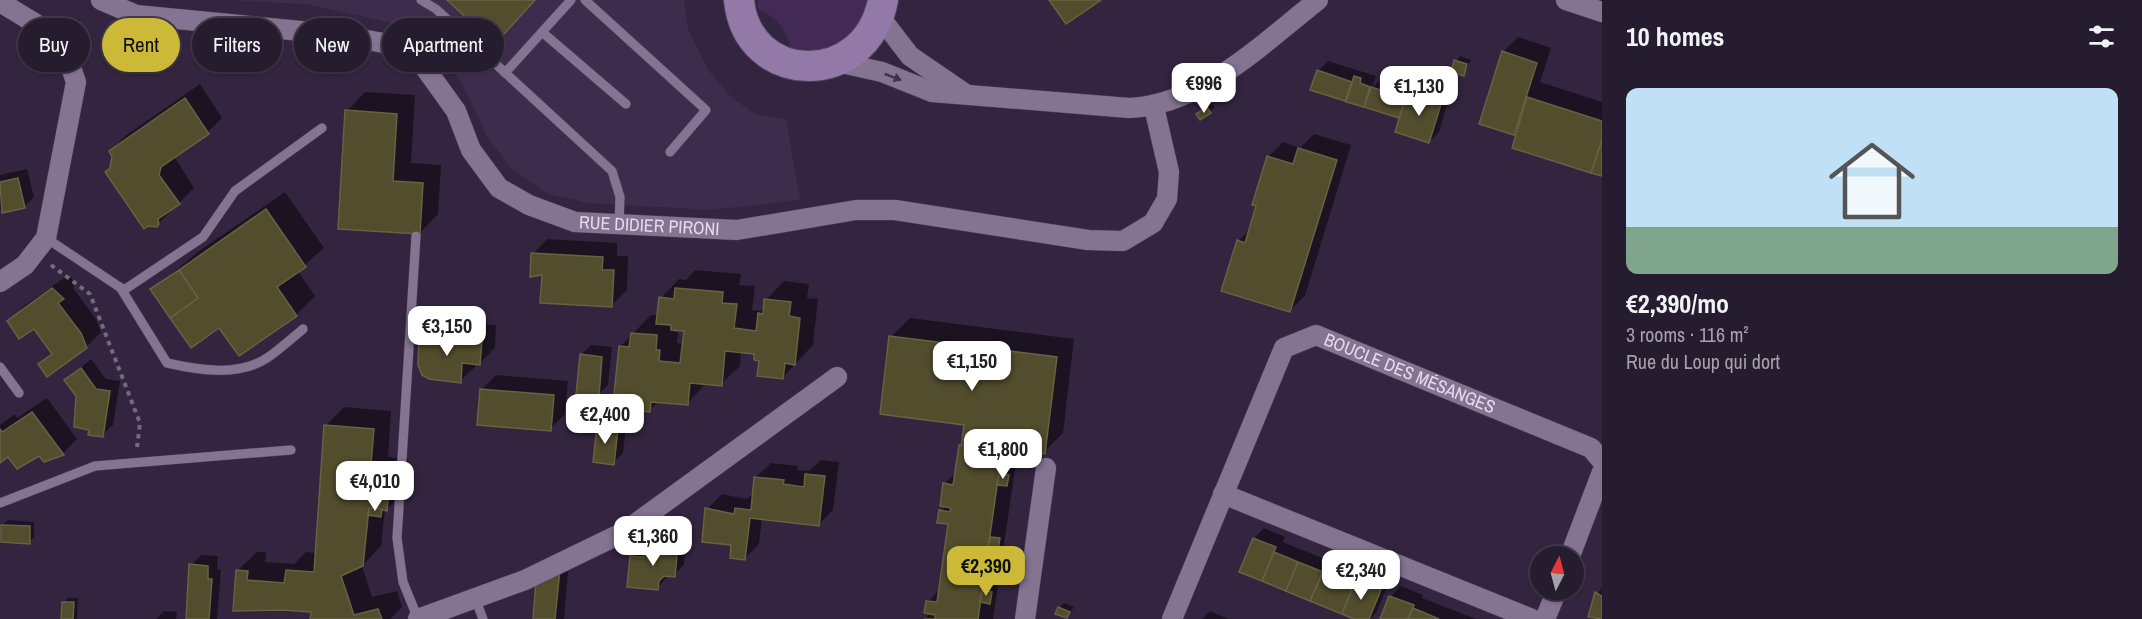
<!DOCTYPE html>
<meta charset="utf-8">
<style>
body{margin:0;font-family:"Archivo Narrow",sans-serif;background:#32293b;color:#f1f3f6;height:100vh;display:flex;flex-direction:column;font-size:22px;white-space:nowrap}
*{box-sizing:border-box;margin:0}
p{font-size:20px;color:#a4a1aa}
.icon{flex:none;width:33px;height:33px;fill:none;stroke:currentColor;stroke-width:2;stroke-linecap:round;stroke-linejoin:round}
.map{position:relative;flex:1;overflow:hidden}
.panel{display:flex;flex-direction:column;background:#261c2f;width:540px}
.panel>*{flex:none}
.hud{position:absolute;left:18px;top:18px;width:570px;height:54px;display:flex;gap:12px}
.needle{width:39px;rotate:6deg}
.buttons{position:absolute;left:1530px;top:546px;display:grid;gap:12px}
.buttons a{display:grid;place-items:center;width:54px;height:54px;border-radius:50%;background:#261c2f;box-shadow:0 2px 4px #0004,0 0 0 2px #423a4b;font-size:30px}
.price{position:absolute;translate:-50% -51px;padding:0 14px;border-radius:12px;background:#fff;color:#222;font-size:20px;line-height:39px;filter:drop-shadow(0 2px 3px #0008)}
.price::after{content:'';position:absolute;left:50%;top:36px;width:18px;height:14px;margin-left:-9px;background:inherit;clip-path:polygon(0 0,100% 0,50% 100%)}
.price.selected{background:#cdb938;color:#111}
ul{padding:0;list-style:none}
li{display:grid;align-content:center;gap:12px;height:318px;padding:0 24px}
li+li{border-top:2px solid #423a4b}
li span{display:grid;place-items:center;height:186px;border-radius:12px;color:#555}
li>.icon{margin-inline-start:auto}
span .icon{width:108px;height:108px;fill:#fffc;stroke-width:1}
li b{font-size:26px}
h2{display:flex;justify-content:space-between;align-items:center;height:72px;padding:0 24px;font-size:26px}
.tag{padding:0 21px;border-radius:27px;background:#261c2f;box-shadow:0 2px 4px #0004,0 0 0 2px #423a4b;font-size:21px;line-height:54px}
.tag.selected{background:#cdb938;color:#111}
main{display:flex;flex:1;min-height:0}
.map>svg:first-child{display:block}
.built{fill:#3d2c4c}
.green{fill:#432a56}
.shadow{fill:#0007;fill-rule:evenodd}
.building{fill:#524d2d;stroke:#676241;stroke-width:1.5}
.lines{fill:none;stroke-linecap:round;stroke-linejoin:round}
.service-casing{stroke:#4f4258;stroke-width:10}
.minor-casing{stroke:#4f4258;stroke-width:21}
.primary-casing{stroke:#4f4258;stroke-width:32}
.path{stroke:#756980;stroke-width:4;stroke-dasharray:4.5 4.5;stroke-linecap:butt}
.service{stroke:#847492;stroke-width:9}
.minor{stroke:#847492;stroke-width:20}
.primary{stroke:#9379a8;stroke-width:30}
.oneway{fill:#40314c}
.labels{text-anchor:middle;stroke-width:6;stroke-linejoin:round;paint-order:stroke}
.street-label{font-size:18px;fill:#e3daeb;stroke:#291b34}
</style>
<main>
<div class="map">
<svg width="1602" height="619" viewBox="0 0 1602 619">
<rect width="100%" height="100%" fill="#33253f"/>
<path class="built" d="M225,0H684L688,29L708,70L733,99L757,115L786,119L800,200L711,210L590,203L548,194L511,168L487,136L463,85L433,42L401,25L306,4Z"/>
<path class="green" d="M758,0H867C861,40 828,57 790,48C786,28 777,18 758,9Z"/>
<g class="shadow">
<path d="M71,19L80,20L75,28L66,27Z"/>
<path d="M1518,37L1551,48L1540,82L1602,102V175L1517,135L1481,123L1503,52Z"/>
<path d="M1460,56L1471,60L1463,74L1456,61Z"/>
<path d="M1328,61L1376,76L1372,88L1382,78L1413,88L1420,81L1451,91L1439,132L1429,142L1401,117L1366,106L1368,101L1363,105L1350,95L1345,99L1318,71Z"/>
<path d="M200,84L222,118L208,132L174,156L194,188L159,223L145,227L112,167L114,156L111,151L125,136Z"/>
<path d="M365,92L415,95L411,163L441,165L438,214L420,233L347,111Z"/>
<path d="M1212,103L1215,107L1201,118L1198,114Z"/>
<path d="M1314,134L1351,145L1305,296L1290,310L1238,241L1251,229L1268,157L1283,142L1300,148Z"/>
<path d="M27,169L34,197L24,207L0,210V175Z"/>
<path d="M285,192L324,248L298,271L315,296L296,315L240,354L220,326L152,290L199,251Z"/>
<path d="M547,239L617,243V256H628L627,290L612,305L533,254Z"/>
<path d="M695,270L741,274L739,285L755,286L752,310L762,311L766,300L784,281L809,284L807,298L818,299L813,345L783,377L761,360L756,353L741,351L740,366L721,384L706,383L687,404L659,401L649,411L627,394L620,347L651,315H659L661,298L679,279L686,280ZM674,329L687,330L684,344L677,343L678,332H674Z"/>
<path d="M68,275L77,283L73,288L96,319L101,332L86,347L40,365L52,352L34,327L9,322L23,307Z"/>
<path d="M910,318L1074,339L1063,433L1044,452L1018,449L993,619H925L930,613L928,602L940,589L949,523L941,511L946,506L944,484L958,471L966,424L891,337Z"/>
<path d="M435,321L496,325L495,348L480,363H475V367L460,381L420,336Z"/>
<path d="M591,345L612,347L608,385L598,395L581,355Z"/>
<path d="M91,359L106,379L120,381L113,425L102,435L91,428L77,396L66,380Z"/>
<path d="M496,375L568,381L565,414L550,429L481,390Z"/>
<path d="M47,398L77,439L63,453L45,460L39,454L9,455L0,461V425L15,414L17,418Z"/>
<path d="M344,407L391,411L388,457L408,459L405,491L385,511L381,546L362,566L372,597L397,591L402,607L390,619H312L313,610L258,607L255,611L235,610L238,570L257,552H266L265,562L294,564L306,552L317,553L325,426Z"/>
<path d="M609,417L627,419L623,453L613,463L599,427Z"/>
<path d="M821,460L839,462L833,510L818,525L762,518L759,544L745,558L707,509L722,494L746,499L754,494L756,477L771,463L798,466L797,470L809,471Z"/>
<path d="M8,520L34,522V537L29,542L3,525Z"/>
<path d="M1264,528L1285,537L1283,542L1363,575L1367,571L1390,580L1376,613L1370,619H1357L1241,571L1254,538Z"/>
<path d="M667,535L687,536L684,565L674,575H668L657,589L632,557L642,547L652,548Z"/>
<path d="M201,555L218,556L217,569L221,570L217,619H188L191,565Z"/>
<path d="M569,560L564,619H534L538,582Z"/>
<path d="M1401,586L1423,595L1422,598L1476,619H1382L1391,596Z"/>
<path d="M1602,587V619H1592L1595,605L1592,603Z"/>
<path d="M68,598H78L77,619H63V603Z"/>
<path d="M1064,603L1074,607L1067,617L1059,608Z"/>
<path d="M164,611L177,612L176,619H156Z"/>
<path d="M1210,611L1228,619H1202Z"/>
</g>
<g class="building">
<path d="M447,0H535L495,44Z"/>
<path d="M1049,0H1101L1066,24Z"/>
<path d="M1502,51L1537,63L1514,135L1479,124Z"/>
<path d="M1454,60L1467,64L1464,76L1451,72Z"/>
<path d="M1317,70L1352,82L1345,101L1310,90Z"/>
<path d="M1354,76L1361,78L1360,83L1370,87L1364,107L1346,102Z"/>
<path d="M1371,87L1406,98L1399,118L1364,107Z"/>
<path d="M1408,91L1442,101L1429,143L1395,132Z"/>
<path d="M1527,97L1602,121V140L1591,173L1512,148Z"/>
<path d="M185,98L209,134L161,167L159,175L180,204L158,219L159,224L157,227L148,226L144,229L105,172L110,168L112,157L109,151Z"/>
<path d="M1207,107L1211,113L1200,120L1196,114Z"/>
<path d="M345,110L397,114L393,181L423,183L420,234L338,229Z"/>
<path d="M1602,140V176L1591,173Z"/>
<path d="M1298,148L1337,160L1290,312L1221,291L1237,240L1245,243L1256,206L1252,205L1267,156L1293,164Z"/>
<path d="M18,178L25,208L2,213L0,182Z"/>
<path d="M266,209L306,267L277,287L297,316L239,356L219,328L191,348L170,318L198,298L179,270Z"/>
<path d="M531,253L603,257L602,270H614L612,307L540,303L542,275L530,277Z"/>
<path d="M179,270L198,298L170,318L150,289Z"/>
<path d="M52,288L64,299L58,303L81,333L87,348L47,377L38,364L52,354L34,329L19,339L7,321Z"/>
<path d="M675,288L723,292L722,303L737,304L734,328L756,331L758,313L763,314L764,299L791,302L789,316L800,318L795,365L785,363L783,379L757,376L759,361L754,360V354L725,351L722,386L690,383L688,405L651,402L650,412L624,409L625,395L614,394L619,346L629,347L631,333L657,335L656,350H660L659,361L680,363L684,331L671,330V325L656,324L659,297L674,299Z"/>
<path d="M419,335L482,339L480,365L462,363L461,383L429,379L422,375L418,365Z"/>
<path d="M889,336L1057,357L1045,454L961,446L964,425L880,414Z"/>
<path d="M580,354L602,357L599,397L576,395Z"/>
<path d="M81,368L96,389L110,391L103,437L88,435L89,430L74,427L76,396L64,380Z"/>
<path d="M480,389L554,395L551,431L477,425Z"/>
<path d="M32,412L64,455L44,462L39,456L17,469L8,457L0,463V429L2,432Z"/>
<path d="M324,425L374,429L370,475L390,477L387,511L369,508L363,566L341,576L354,615L378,609L382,619H310L311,612L282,610L233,611L236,570L248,571L247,580L284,583L286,570L314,572Z"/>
<path d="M597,426L618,429L614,465L593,462Z"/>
<path d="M959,445L1002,451L978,619H924H935V615L924,613L926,601L937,602L948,524L937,523L939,510L950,512L951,508L940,506L943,483L953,485Z"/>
<path d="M805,474L825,476L819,526L750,518L745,560L730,558L731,545L702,542L705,508L734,514L735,508L751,510L754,477L784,480L783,484L804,487Z"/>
<path d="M999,474L1009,475L1007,486L997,485Z"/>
<path d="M369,508L382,509L381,517L368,515Z"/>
<path d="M1,525L30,526V544L1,542Z"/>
<path d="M990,537L1000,538L998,550L988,548Z"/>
<path d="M1253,538L1276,547L1262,581L1239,572Z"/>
<path d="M655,544L678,545L675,577L664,576L659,581L658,590L627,587L630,556L643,557L647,550L654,551Z"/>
<path d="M1274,552L1298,562L1286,591L1262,581Z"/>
<path d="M1298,562L1323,572L1310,601L1286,591Z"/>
<path d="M189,564L208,566V579H212L209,619H186Z"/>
<path d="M560,569L555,619H533L536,581Z"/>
<path d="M1323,572L1354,585L1342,614L1310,601Z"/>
<path d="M1356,580L1381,590L1369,619H1354L1342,614Z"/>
<path d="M982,591L992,592L990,604L980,602Z"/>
<path d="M1595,592L1602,596V619L1588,617Z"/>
<path d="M1389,596L1414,605L1408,619H1380Z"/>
<path d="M62,602H74L73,619H61Z"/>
<path d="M1058,607L1070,612L1067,618L1055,614Z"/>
<path d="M1413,608L1439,619H1408Z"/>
</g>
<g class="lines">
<g class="service-casing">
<g id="service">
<path d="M421,0L436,9L612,171L620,197L619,224"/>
<path d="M585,0L706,110L670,152"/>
<path d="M542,32L626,104"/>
<path d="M505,73L571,0"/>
<path d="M416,236L397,538L403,582L418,619"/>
<path d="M46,238L124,290L203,237L235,191L322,128"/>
<path d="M120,287L167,363C198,370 238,377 267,358C279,350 291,339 303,329"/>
<path d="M0,367L19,393"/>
<path d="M0,503L95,466L291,450"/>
<path d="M475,598L483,619"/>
</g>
</g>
<g class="minor-casing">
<g id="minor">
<path id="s1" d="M101,0L136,15L332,34L384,43L423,65L456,111L471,150L499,188L529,205L575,222L737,230L856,210H895L1088,240L1123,241L1153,223L1167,199L1169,172L1154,107"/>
<path d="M1566,0L1602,12"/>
<path d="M0,2L36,24L67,56L76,82L46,238L25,265L0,282"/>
<path d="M880,17L910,56L964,93"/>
<path d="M837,62L882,72L932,92L1129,108C1202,105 1263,43 1318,0"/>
<path d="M1223,494L1532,619"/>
<path d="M1570,556L1602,472"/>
<path d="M418,619L525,580L624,532L837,377"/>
<path d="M1025,619L1046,468"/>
<path id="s2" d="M1172,619L1284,348L1316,335L1591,448L1602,461"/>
<path d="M1545,619L1557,590"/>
</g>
</g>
<g class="primary-casing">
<path id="primary" d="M739,0C747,86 866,90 883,0"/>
</g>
<path class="path" d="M51,265L90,294L140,423L137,447"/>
<use href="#service" class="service"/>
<use href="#minor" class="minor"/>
<use href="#primary" class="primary"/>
</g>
<defs><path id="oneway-solid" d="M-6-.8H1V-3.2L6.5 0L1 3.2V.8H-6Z" transform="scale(1.5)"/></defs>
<use class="oneway" href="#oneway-solid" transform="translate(893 77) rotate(21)"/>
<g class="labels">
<g class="street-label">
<text dy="6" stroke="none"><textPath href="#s1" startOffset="636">RUE DIDIER PIRONI</textPath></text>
<text dy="6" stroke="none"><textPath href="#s2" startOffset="429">BOUCLE DES MÉSANGES</textPath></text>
</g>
</g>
</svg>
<div class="buttons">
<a><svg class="needle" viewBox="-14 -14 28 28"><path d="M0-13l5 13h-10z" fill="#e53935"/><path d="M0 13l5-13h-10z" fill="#a4a1aa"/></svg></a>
</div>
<b class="price" style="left:1204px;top:114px">€996</b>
<b class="price" style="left:1419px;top:117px">€1,130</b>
<b class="price" style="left:447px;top:357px">€3,150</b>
<b class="price" style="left:972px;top:392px">€1,150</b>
<b class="price" style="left:605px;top:445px">€2,400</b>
<b class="price" style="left:1003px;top:480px">€1,800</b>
<b class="price" style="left:375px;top:512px">€4,010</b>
<b class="price" style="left:653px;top:567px">€1,360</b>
<b class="price selected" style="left:986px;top:597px">€2,390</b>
<b class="price" style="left:1361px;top:601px">€2,340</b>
<div class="hud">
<a class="tag">Buy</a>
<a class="tag selected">Rent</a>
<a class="tag">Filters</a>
<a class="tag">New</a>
<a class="tag">Apartment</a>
</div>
</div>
<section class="panel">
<h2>10 homes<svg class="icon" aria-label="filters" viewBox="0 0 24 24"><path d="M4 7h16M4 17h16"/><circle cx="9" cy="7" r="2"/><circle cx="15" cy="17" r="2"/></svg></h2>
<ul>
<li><span style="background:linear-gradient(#bfe0f5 75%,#7fa58c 0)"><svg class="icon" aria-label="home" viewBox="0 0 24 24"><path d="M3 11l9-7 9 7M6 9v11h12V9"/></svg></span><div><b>€2,390/mo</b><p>3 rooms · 116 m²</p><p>Rue du Loup qui dort</p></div></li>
</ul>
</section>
</main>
